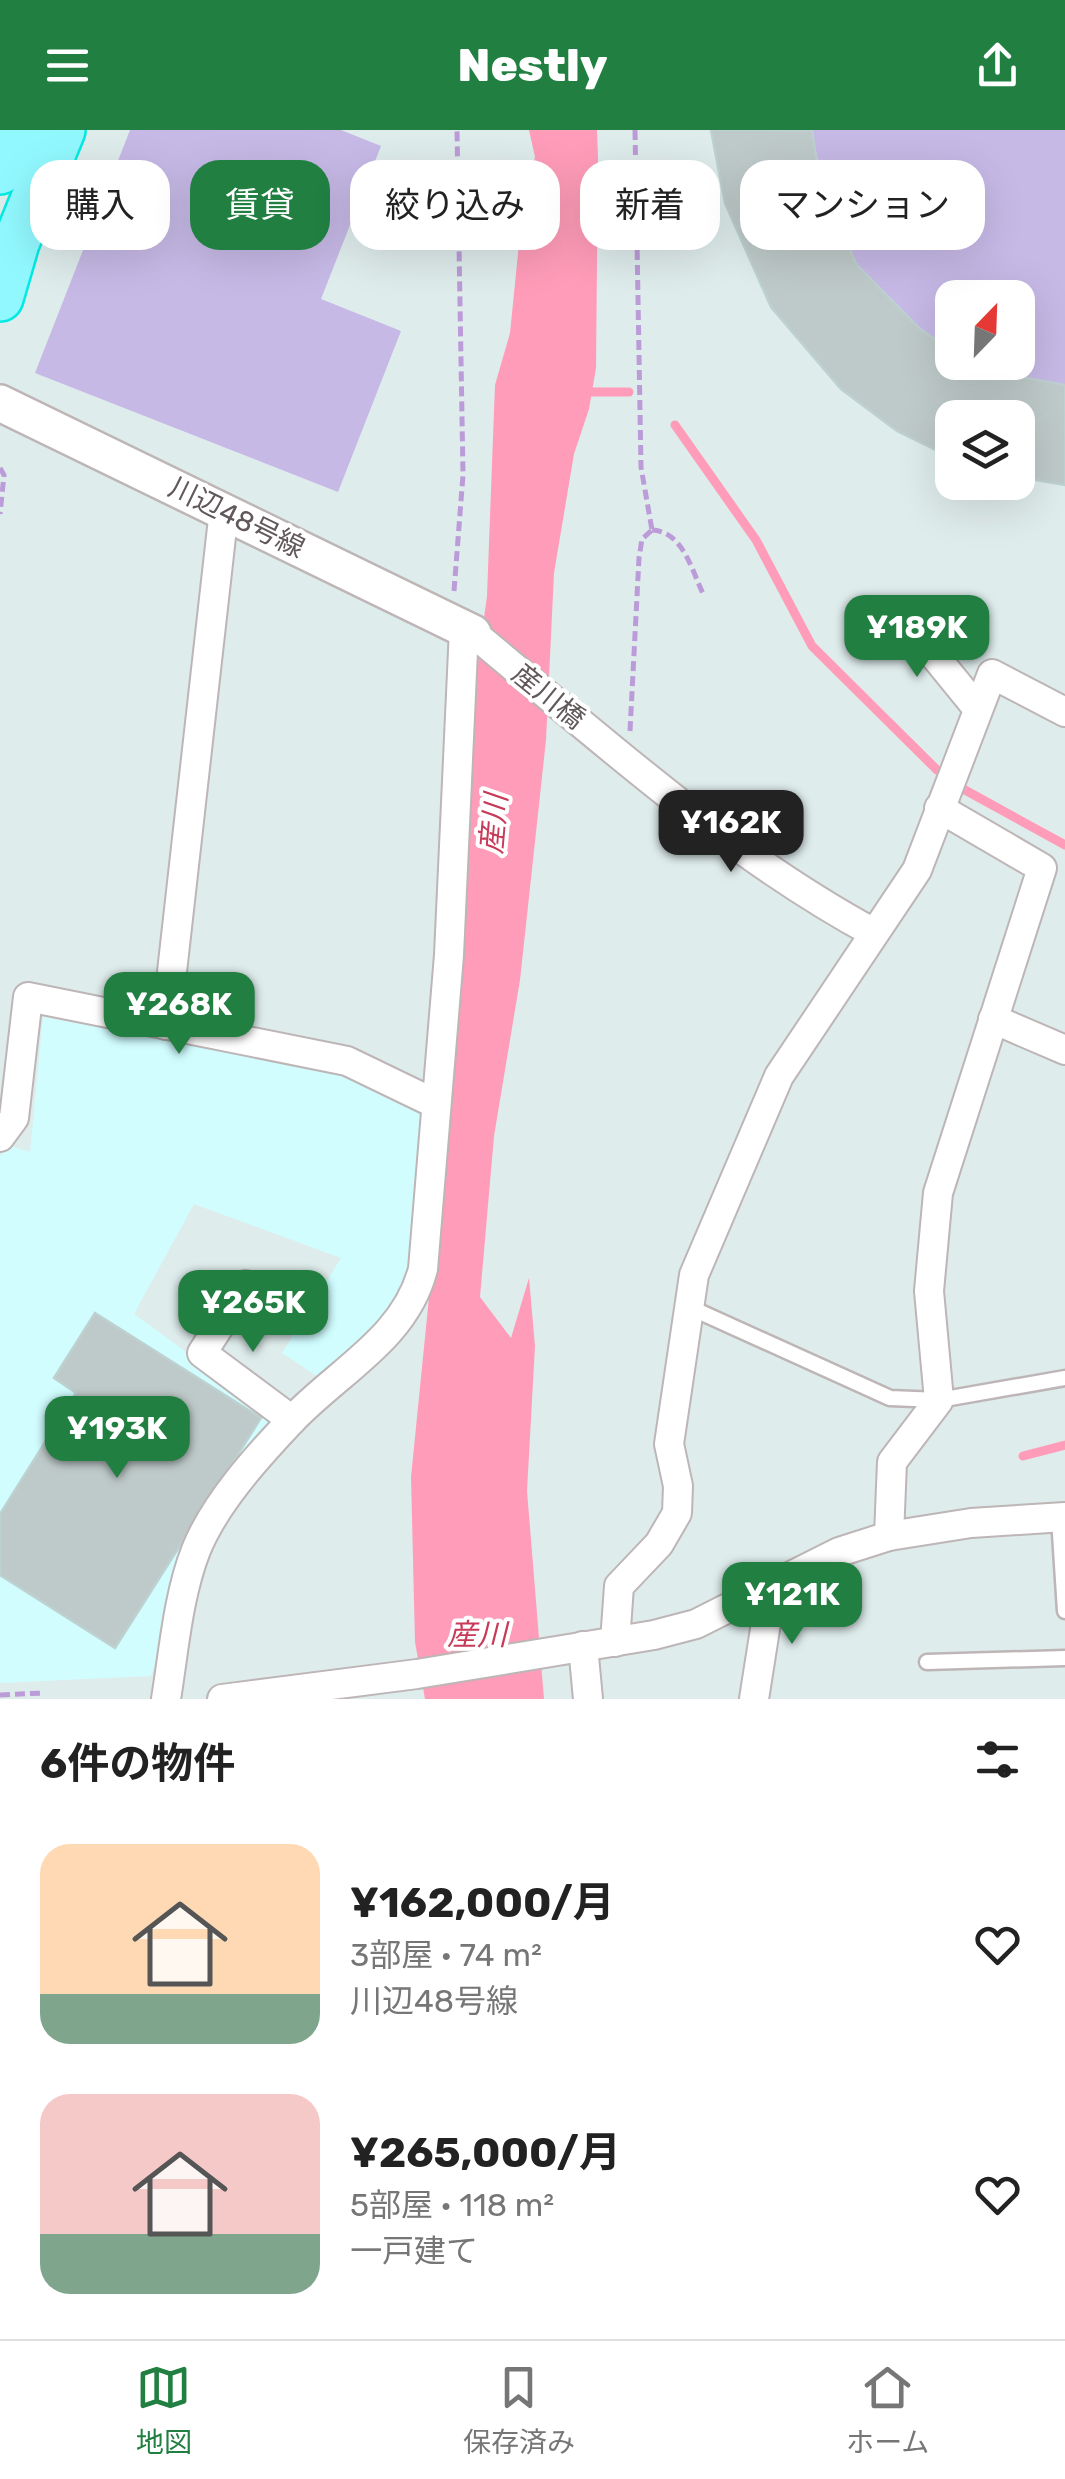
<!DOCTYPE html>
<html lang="ja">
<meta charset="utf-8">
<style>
body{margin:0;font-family:Rubik,"Noto Sans JP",sans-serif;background:#f6f6f6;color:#222;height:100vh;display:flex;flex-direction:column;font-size:38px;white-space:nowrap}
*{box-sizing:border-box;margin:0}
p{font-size:32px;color:#767676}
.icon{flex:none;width:55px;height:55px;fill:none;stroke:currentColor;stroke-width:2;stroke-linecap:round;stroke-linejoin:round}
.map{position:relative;height:1569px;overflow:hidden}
.side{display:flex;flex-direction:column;background:#fff;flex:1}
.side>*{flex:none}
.banner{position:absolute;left:30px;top:30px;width:1005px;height:90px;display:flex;gap:20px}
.needle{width:65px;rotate:23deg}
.controls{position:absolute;left:935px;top:150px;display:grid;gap:20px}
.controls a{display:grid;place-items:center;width:100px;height:100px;border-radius:20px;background:#fff;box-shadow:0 10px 40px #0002;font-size:50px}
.price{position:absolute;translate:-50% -85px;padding:0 22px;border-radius:20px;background:#217f42;color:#fff;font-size:32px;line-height:65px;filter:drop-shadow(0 2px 5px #0008)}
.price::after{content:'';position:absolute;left:50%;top:60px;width:30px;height:22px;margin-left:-15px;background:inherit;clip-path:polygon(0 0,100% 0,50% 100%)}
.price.active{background:#222;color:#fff}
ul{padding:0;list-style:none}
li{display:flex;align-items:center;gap:30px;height:250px;padding:0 40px}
li span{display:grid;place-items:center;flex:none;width:280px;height:200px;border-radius:30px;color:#555}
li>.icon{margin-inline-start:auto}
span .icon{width:120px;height:120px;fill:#fffc;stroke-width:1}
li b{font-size:42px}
h2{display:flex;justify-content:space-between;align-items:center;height:120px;padding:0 40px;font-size:42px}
.chip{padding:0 35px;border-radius:30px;background:#fff;box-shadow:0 10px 40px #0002;font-size:35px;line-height:90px}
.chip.active{background:#217f42;color:#fff}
header{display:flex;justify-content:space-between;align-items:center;height:130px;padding:0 40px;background:#217f42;color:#fff;font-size:45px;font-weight:800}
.dock{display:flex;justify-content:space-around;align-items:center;height:140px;border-top:2px solid #e0e0e0;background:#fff;font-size:28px;color:#767676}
.dock a{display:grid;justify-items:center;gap:5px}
.dock .active{color:#217f42}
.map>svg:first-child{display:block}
.commercial{fill:#d1fdff}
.green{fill:#c6b9e6}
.water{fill:#ff9cb9}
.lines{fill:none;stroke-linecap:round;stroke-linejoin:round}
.stream{stroke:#ff9cb9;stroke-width:9}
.building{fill:#becac9;stroke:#bdd1d0;stroke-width:2.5}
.service-casing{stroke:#bdb5b6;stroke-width:19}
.minor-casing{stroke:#bdb5b6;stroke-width:32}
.tertiary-casing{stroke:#bdb5b6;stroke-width:40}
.trunk-casing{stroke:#00ebe2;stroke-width:50}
.path{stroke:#bc9cd8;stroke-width:5;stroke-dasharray:10 5;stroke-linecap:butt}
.service{stroke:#fff;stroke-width:14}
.minor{stroke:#fff;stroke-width:28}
.tertiary{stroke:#fff;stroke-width:35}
.trunk{stroke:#92f8ff;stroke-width:45}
.labels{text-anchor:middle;stroke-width:8;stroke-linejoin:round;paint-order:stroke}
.street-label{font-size:28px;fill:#61585a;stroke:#fff}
.water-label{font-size:30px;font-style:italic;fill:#c73a58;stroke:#fff}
</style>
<header><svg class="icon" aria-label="menu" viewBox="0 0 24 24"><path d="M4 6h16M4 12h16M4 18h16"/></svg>Nestly<svg class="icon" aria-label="share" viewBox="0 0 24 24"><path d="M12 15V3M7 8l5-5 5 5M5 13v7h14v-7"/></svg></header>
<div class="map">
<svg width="1065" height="1569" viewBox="0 0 1065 1569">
<rect width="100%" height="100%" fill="#dfecec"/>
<path class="commercial" d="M43,887L344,943L428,982L413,1141L383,1200L323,1250L282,1223L341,1128L194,1074L134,1184L278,1289L170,1486L151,1546L0,1553V1026L7,1015L30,1022Z"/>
<g class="green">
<path d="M130,0H341L381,16L321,169L401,201L338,362L35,243Z"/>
<path d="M812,0H1065V255L1009,245L978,233L1018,232V168H952V220C922,201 874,164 856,132C833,94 819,43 812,0Z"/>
</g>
<path class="water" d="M529,0H597L598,27L596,238L589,279L574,324L554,443L546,610L520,850L494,1006L480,1167L511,1208L529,1148L535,1216L527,1361L544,1569H425L415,1512L411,1347L462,838L478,531L487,466L495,255L510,203L522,84L535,27Z"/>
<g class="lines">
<g class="stream">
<path d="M582,262H629"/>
<path d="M675,295L756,410L812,516L937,640"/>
<path d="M965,660L1065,715"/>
<path d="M1023,1326L1065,1315"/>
</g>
</g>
<g class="building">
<path d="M711,0H812L817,36L856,134L921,200L952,220V232H978L1009,245L1065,255V355L1018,347V288H952V328L897,301L841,259L771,177L725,73Z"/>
<path d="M95,1183L261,1288L115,1518L0,1445V1384L76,1263L54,1248Z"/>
</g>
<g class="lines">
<g class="service-casing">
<g id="service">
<path d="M689,1177L890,1268L939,1270L1065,1248"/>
<path d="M1059,1388L1065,1481"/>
<path d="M927,1532L1065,1528"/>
</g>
</g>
<g class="minor-casing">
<g id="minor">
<path d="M902,486L977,578"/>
<path d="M473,503C601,609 728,724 874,803"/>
<path d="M993,889L1065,920"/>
<path d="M166,895L224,380"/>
<path d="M0,1007L14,988L28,867L347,931L436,974"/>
<path d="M246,1155L202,1223L292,1290"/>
<path d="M889,1406L892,1332L939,1270L929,1161L938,1063L1042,738L939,678"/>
<path d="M615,1512L619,1456L659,1414L677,1383L678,1356L669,1314L694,1145L779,946L917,740L992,544L1065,582"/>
<path d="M583,1516L588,1569"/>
<path d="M166,1569C174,1520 178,1466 196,1420C215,1373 257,1327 291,1291C338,1241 405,1209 423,1139L449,825L464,499"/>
<path d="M222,1569L417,1544L654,1505L696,1494L839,1422L889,1406L971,1393L1065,1387"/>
<path d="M754,1569L772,1455"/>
</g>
</g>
<g class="tertiary-casing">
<path id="tertiary" d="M0,273L473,503"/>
</g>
<g class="trunk-casing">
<g id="trunk">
<path d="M0,41L17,0"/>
<path d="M0,168L16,113L62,0"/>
</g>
</g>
<g class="path">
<path d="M635,0L641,337L652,400"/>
<path d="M0,338L4,345L0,384"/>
<path d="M652,400C683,401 692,441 704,466"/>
<path d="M454,461L463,345L457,0"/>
<path d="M630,601L639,428L642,409L652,400"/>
<path d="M0,1565L43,1563"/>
</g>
<use href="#service" class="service"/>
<use href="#minor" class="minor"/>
<use href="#tertiary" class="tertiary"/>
<use href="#trunk" class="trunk"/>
</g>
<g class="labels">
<g class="street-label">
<text transform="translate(237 387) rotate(26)" y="10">川辺48号線</text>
<text transform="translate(549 566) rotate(39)" y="10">産川橋</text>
</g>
<g class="water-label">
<text transform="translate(494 694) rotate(-85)" y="10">産川</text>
<text x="477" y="1515">産川</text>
</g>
</g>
</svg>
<div class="controls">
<a><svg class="needle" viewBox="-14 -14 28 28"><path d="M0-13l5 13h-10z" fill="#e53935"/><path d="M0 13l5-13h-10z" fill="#767676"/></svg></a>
<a><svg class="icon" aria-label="layers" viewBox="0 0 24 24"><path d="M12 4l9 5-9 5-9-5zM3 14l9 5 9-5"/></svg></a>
</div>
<b class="price" style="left:917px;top:550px">¥189K</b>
<b class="price active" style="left:731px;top:745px">¥162K</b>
<b class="price" style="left:179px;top:927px">¥268K</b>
<b class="price" style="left:253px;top:1225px">¥265K</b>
<b class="price" style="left:117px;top:1351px">¥193K</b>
<b class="price" style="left:792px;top:1517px">¥121K</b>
<div class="banner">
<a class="chip">購入</a>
<a class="chip active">賃貸</a>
<a class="chip">絞り込み</a>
<a class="chip">新着</a>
<a class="chip">マンション</a>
</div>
</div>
<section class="side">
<h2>6件の物件<svg class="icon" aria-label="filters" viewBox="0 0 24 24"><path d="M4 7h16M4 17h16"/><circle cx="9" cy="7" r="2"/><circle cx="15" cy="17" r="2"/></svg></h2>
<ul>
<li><span style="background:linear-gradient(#ffd9b3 75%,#7fa58c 0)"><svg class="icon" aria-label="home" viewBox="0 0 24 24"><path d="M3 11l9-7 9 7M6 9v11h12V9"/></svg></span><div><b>¥162,000/月</b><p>3部屋 · 74 m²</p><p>川辺48号線</p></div><svg class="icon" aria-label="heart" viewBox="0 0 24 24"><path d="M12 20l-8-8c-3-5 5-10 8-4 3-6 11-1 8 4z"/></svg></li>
<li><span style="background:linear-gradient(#f6c9c9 70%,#7fa58c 0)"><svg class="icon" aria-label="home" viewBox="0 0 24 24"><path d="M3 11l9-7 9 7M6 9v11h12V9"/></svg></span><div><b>¥265,000/月</b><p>5部屋 · 118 m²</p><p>一戸建て</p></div><svg class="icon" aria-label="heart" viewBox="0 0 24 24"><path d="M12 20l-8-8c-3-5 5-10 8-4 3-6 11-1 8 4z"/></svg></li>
</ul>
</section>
<nav class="dock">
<a class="active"><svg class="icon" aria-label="map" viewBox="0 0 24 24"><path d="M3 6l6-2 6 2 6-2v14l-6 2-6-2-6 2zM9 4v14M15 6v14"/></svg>地図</a>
<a><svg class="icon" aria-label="saved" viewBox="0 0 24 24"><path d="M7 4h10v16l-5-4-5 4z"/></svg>保存済み</a>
<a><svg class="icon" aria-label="home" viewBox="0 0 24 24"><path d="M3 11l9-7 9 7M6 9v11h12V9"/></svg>ホーム</a>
</nav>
